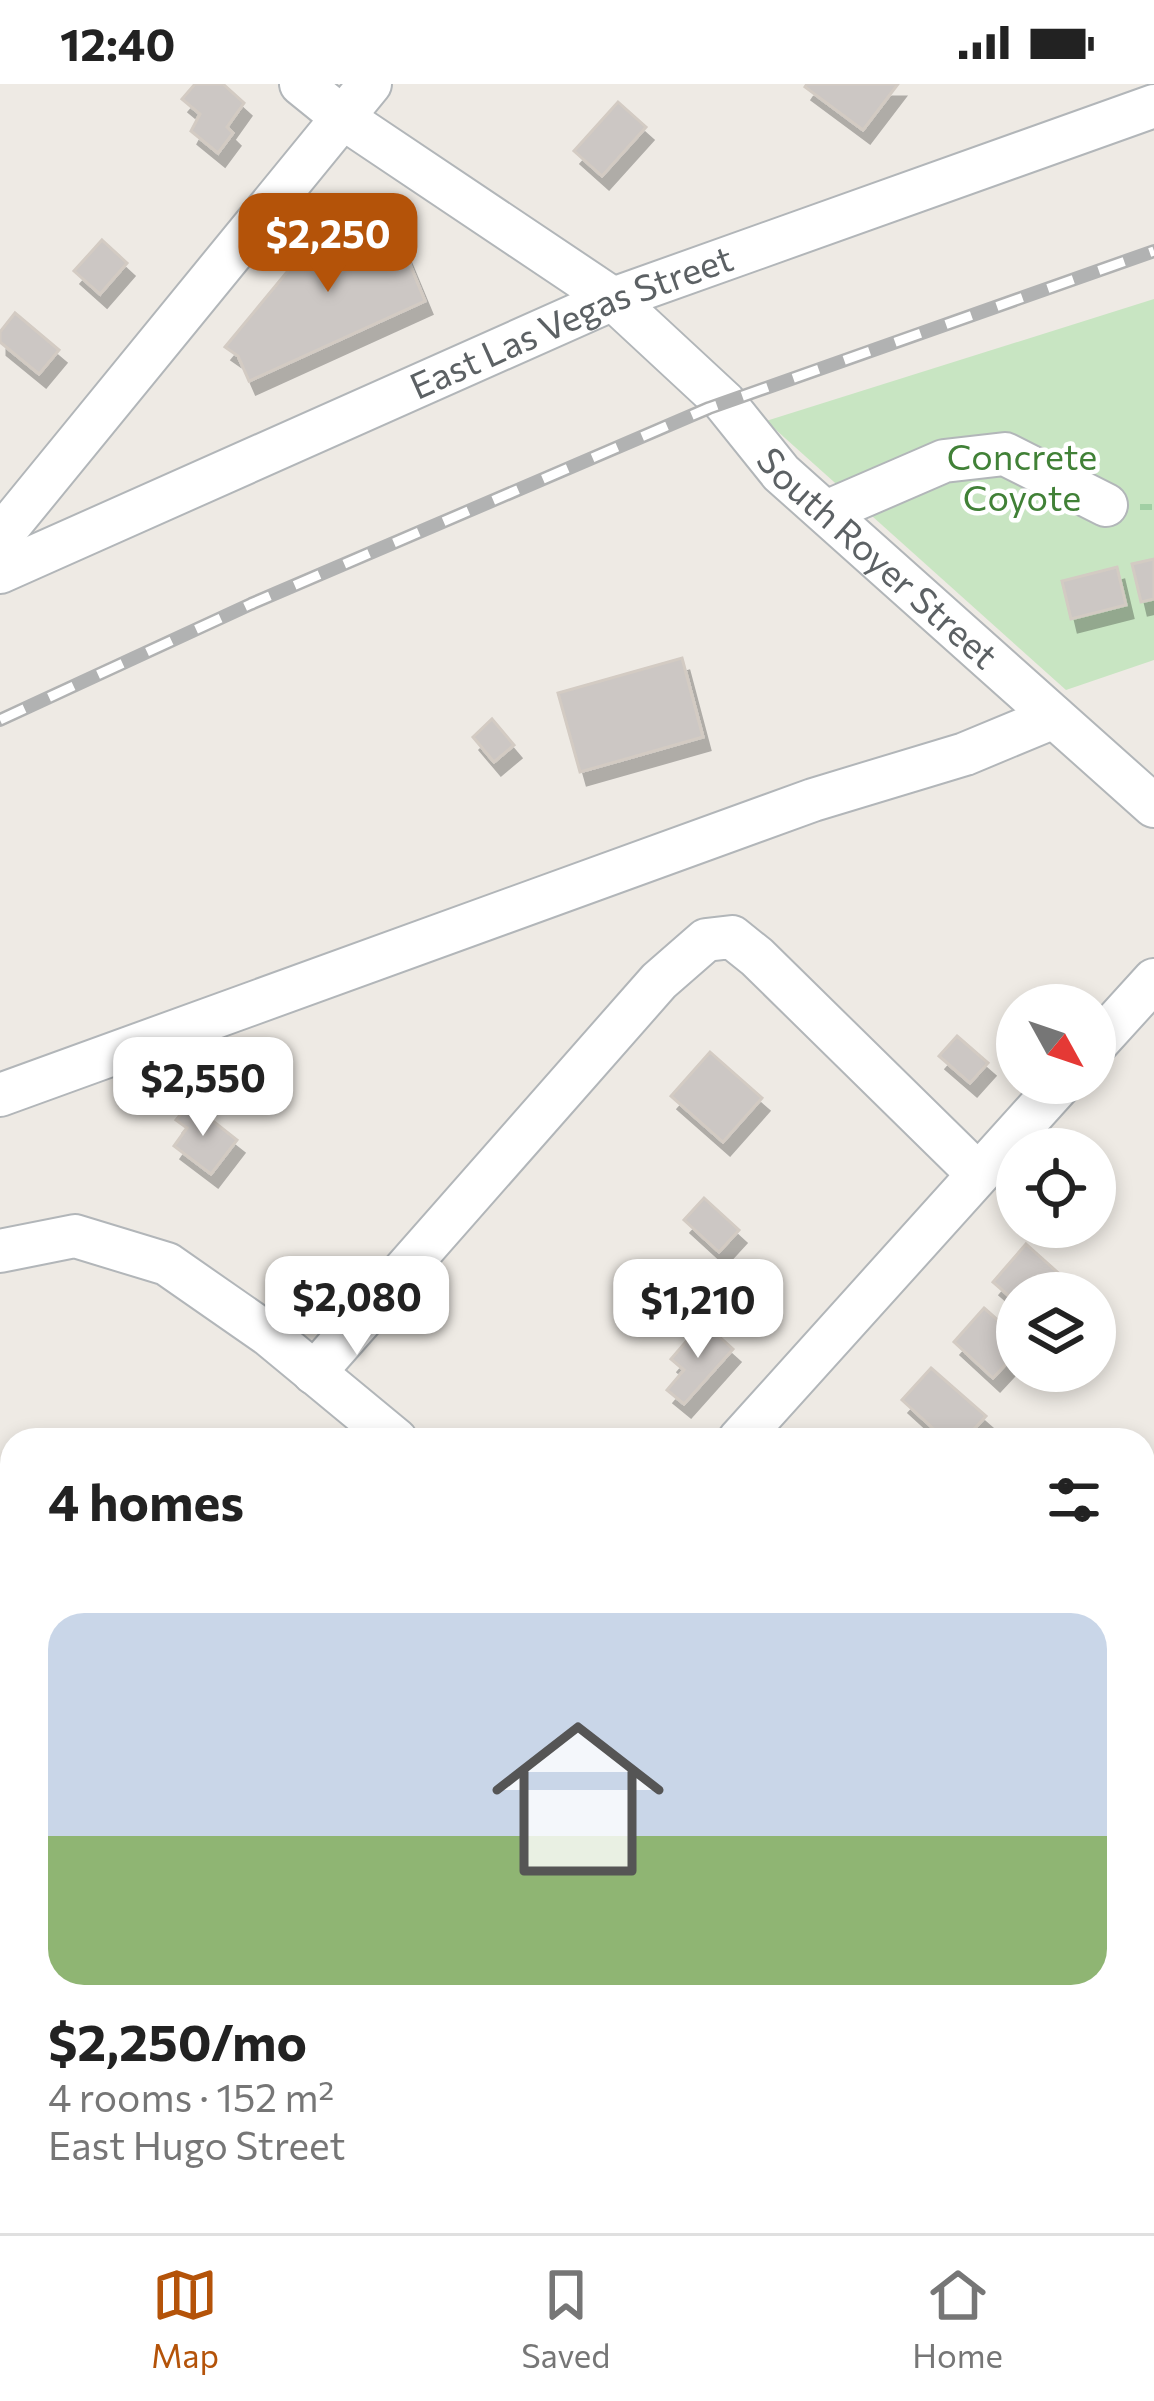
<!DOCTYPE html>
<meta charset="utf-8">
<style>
body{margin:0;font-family:Commissioner,sans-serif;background:#f2f2f2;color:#222;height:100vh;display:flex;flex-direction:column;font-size:45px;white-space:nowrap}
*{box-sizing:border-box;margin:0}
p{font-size:39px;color:#767676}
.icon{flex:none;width:66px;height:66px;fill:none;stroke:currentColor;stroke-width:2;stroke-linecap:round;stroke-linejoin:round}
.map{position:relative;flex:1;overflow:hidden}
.side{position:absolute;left:0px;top:1344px;width:1155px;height:807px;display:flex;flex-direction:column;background:#fff;border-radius:36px 36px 0 0;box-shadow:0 6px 18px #0003}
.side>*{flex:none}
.needle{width:78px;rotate:130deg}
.controls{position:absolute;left:996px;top:900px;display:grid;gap:24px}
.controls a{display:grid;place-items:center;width:120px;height:120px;border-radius:50%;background:#fff;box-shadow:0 6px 18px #0003;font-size:60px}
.price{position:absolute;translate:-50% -102px;padding:0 27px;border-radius:24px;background:#fff;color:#222;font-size:39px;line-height:78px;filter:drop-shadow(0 3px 6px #0008)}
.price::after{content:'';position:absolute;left:50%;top:72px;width:36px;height:27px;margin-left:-18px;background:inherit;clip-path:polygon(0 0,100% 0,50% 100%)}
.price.active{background:#b45309;color:#fff}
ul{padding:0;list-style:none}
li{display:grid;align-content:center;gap:24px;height:636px;padding:0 48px}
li+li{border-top:3px solid #e0e0e0}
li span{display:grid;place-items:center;height:372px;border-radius:36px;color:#555}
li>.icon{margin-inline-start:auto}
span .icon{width:216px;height:216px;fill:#fffc;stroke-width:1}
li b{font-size:51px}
h2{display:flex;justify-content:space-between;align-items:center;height:144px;padding:0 48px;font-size:51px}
.status{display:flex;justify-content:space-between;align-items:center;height:84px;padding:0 60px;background:#fff;direction:ltr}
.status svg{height:33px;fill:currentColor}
.menu{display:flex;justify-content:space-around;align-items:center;height:168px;border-top:3px solid #e0e0e0;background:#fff;font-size:33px;color:#767676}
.menu a{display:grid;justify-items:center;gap:6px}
.menu .active{color:#b45309}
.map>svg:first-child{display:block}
.green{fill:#c8e5c2}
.building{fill:#ccc7c4;stroke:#d3cbc3;stroke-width:3;filter:url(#shadow)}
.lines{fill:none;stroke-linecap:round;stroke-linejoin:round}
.minor-casing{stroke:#b2b6b9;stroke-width:46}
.path{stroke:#a1cfa4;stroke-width:6;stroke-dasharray:12 6;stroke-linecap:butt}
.minor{stroke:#fff;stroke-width:42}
.rail-casing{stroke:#b1b2b2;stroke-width:14}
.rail{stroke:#fff;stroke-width:9;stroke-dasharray:27;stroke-linecap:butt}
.labels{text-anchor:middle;stroke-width:9;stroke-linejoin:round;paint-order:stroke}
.street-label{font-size:36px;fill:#5c6164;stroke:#fff}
.park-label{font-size:36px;fill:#418137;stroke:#fff}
</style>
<div class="status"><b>12:40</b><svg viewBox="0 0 49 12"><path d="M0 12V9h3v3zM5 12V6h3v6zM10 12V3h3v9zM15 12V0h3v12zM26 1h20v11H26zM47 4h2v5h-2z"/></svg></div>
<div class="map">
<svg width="1154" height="2149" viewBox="0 0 1154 2149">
<defs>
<filter id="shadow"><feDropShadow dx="7" dy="13" stdDeviation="0" flood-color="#0004"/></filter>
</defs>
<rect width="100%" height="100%" fill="#eeeae4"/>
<path class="green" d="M1154,215V576L1066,606L766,337Z"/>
<g class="building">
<path d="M195,0H223L244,19L227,43L233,49L218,69L191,47L200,30L182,15Z"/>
<path d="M807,0H898L863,46L805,3Z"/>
<path d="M618,18L646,43L602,92L574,67Z"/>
<path d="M344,119L403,164L425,217L249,297L238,272L225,263Z"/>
<path d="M102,156L127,179L100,210L74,187Z"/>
<path d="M15,229L59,266L39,290L0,258V248Z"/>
<path d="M1154,475V515L1141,518L1132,480Z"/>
<path d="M1117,483L1126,521L1071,535L1062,497Z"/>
<path d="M682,574L703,653L580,688L558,609Z"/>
<path d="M492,635L514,661L494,678L473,653Z"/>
<path d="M957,952L988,979L970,999L939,972Z"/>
<path d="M710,968L762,1014L723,1058L671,1012Z"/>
<path d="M190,1019L237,1056L211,1090L174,1062L187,1044L176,1036Z"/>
<path d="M704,1114L739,1146L719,1168L684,1136Z"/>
<path d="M1026,1160L1065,1195L1053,1209H1017V1219L993,1198Z"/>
<path d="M984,1224L1017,1253V1268L993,1294L954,1258Z"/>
<path d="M703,1238L733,1265L684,1320L667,1306L684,1286L671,1275Z"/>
<path d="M931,1284L986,1332L964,1356H946L902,1316Z"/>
</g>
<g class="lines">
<g class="minor-casing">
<g id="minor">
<path id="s1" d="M301,0L343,34L613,215L724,318L781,389L1154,722"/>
<path d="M826,428L944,377L1005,370L1106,421"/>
<path d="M0,453L370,0"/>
<path id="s2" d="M0,488L613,215L1154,22"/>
<path d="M1095,961L1154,896"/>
<path d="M0,1011L813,716L965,670L1054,633"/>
<path d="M0,1167L75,1152L167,1180L269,1251L396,1356"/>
<path d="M314,1289L659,897L706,856L732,853L757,873L978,1090"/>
<path d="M739,1356L1061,999"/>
<path d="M1143,1987L1154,1996"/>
<path d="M561,2149L569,2139"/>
</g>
</g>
<path class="path" d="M1140,423H1154"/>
<use href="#minor" class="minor"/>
<g class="rail-casing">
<path id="rail" d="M0,636L251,520L709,324L1154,167"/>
</g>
<use href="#rail" class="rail"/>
</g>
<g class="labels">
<g class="street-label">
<text dy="13" stroke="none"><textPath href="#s2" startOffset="624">East Las Vegas Street</textPath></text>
<text dy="13" stroke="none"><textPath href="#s1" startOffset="750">South Royer Street</textPath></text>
</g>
<g class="park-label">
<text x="1022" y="386">Concrete<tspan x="1022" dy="41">Coyote</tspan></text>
</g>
</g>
</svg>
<div class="controls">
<a><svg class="needle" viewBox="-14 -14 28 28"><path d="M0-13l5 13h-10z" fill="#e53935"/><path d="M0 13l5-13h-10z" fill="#767676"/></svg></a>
<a><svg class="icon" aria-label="locate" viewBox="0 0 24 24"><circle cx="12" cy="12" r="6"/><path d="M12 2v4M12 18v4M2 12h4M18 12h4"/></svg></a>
<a><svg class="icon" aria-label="layers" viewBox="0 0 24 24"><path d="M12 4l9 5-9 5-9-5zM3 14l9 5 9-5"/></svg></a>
</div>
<b class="price active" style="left:328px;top:211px">$2,250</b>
<b class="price" style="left:203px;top:1055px">$2,550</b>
<b class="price" style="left:357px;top:1274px">$2,080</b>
<b class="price" style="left:698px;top:1277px">$1,210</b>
<section class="side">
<h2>4 homes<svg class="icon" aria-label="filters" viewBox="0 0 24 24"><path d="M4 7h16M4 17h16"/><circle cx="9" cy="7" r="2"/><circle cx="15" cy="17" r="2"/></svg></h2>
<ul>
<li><span style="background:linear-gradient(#c9d6e8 60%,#8fb573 0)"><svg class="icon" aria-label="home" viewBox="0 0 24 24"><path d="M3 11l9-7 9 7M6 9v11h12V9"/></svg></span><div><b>$2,250/mo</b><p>4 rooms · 152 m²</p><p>East Hugo Street</p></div></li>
</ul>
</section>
</div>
<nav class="menu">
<a class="active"><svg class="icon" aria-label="map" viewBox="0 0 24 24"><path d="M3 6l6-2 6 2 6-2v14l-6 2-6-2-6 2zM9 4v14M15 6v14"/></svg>Map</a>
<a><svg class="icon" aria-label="saved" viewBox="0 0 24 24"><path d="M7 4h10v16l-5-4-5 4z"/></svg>Saved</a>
<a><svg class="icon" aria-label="home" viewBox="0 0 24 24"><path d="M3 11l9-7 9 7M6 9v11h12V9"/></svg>Home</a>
</nav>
